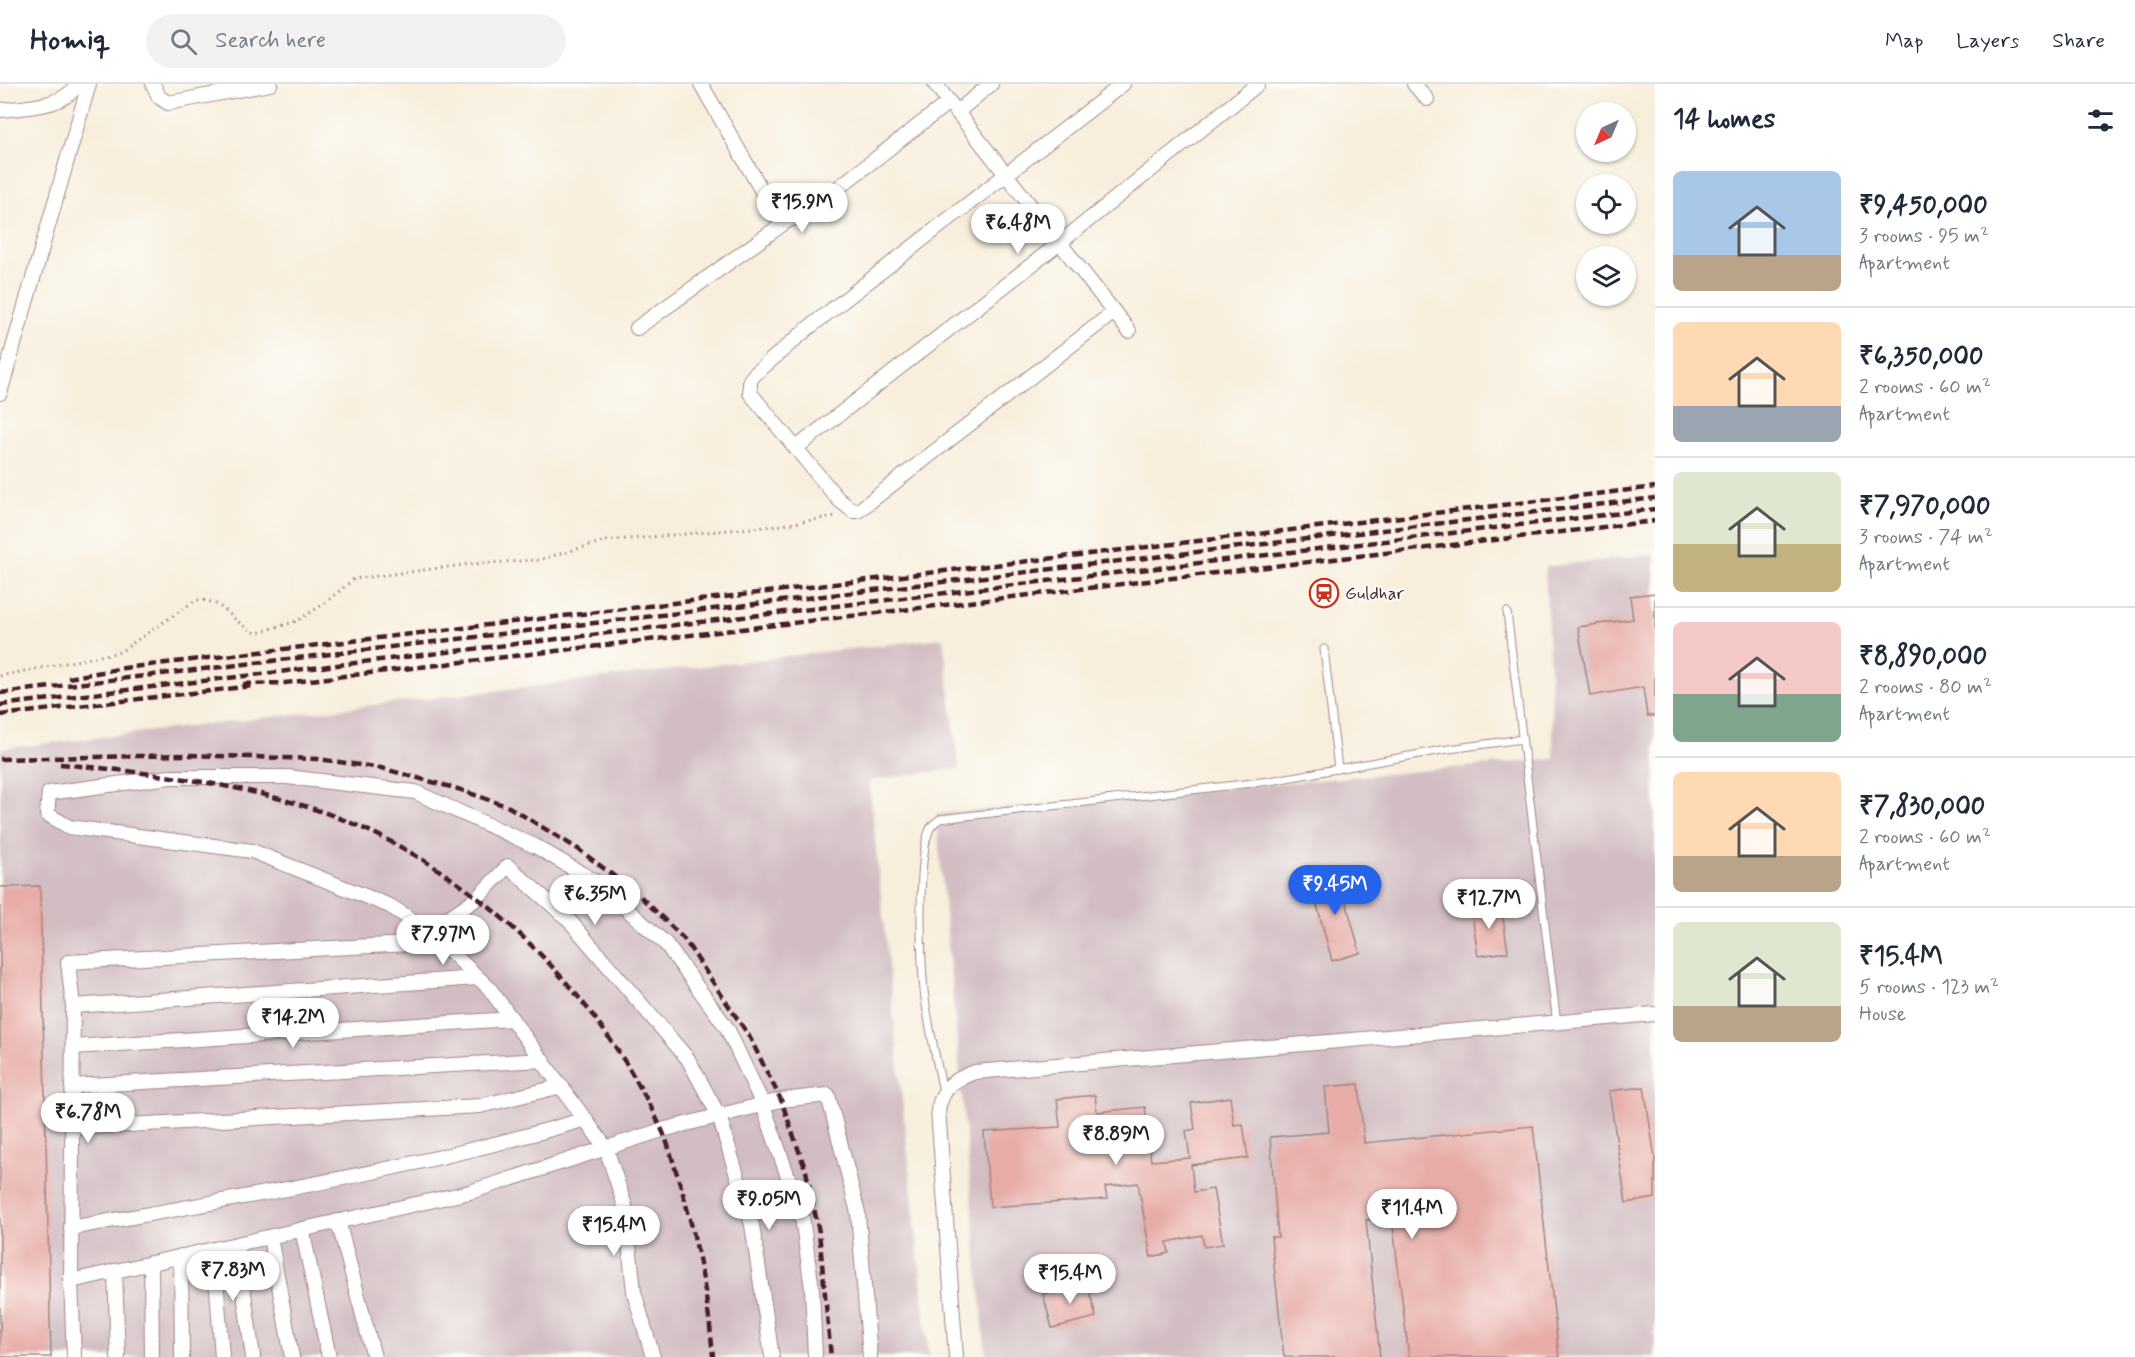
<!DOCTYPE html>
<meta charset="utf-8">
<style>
body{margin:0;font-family:Mynerve,sans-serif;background:#f2f2f3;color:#1f2937;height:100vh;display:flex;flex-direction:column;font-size:22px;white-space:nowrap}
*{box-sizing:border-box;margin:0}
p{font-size:20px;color:#747a83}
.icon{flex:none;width:33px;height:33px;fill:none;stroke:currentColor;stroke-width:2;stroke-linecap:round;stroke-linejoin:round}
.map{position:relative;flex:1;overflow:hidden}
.drawer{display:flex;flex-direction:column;background:#fff;width:480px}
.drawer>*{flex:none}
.needle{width:39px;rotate:224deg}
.fabs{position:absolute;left:1576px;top:18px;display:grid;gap:12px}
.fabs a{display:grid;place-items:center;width:60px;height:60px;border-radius:50%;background:#fff;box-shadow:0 2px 4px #0004;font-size:30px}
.price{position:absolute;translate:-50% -51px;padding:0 14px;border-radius:21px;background:#fff;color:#222;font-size:20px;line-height:39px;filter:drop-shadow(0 2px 3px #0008)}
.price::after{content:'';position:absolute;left:50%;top:36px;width:18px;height:14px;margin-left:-9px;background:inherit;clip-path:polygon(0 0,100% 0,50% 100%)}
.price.current{background:#2563eb;color:#fff}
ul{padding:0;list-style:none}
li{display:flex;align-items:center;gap:18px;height:150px;padding:0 18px}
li+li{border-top:2px solid #e0e1e3}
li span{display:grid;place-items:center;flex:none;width:168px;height:120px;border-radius:9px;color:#555}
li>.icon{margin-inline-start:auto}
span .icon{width:72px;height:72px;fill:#fffc;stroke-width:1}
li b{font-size:26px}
h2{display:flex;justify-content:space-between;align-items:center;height:72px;padding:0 18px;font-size:26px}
header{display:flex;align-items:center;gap:36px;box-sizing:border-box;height:84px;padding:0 30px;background:#fff;border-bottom:2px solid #e0e1e3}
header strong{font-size:28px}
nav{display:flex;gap:33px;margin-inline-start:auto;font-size:21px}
.search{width:420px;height:54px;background:#f2f2f3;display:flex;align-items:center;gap:15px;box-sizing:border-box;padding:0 21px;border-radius:33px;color:#747a83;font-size:22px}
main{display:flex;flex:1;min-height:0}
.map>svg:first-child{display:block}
.industrial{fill:#d2bec2}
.building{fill:#e7aca7}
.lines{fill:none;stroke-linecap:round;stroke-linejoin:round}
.lane-casing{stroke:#a18684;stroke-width:9}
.street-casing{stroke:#a18684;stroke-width:16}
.path{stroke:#a18684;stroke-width:3;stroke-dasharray:1.5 4.5;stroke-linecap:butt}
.lane{stroke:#fff;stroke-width:7}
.street{stroke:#fff;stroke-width:14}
.rail{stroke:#4a1f2b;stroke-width:4.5;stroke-dasharray:9 4.5;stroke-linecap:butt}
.labels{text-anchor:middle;stroke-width:4.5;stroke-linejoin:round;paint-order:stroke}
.poi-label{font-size:18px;fill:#4a1f2b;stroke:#fdfcf7;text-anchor:start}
</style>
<header>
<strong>Homiq</strong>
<div class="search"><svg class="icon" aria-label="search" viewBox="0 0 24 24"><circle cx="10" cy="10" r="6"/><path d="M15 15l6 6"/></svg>Search here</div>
<nav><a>Map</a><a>Layers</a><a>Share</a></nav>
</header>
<main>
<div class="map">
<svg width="1655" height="1273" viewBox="0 0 1655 1273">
<rect width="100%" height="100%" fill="#fdfcf7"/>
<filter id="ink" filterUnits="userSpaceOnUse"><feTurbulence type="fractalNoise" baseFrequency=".0167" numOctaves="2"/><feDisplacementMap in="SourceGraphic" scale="12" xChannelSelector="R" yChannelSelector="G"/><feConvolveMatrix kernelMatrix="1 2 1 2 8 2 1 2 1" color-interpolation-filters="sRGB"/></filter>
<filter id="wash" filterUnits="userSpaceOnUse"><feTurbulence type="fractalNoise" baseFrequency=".008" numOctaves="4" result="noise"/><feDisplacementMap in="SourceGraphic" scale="24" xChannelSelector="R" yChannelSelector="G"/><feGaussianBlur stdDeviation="1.35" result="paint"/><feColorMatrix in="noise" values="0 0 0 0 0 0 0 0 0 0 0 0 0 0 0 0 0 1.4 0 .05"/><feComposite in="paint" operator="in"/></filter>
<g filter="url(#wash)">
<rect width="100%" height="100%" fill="#f8eedc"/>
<g class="industrial">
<path d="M1655,470V1273H986L936,730L1554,675L1545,483Z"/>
<path d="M943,554L959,684L869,697L929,1273H0V665Z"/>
</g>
<g id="blocks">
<g class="building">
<path d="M1655,509V632H1647L1643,603L1590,612L1578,543L1633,535L1630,512Z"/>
<path d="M1338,788L1360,869L1332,877L1310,795Z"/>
<path d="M40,802L51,1273H0V803Z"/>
<path d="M1501,820L1508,868L1478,872L1471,823Z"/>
<path d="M1359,1000L1364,1059L1533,1042L1559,1273H1409L1392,1134L1366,1136L1380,1273H1284L1271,1153H1278L1270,1053L1329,1048L1325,1003Z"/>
<path d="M1644,1003L1655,1074V1114L1626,1119L1609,1007Z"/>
<path d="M1095,1011L1097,1028L1145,1023L1151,1077L1190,1074L1186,1047L1195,1045L1191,1019L1230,1013L1234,1041L1243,1040L1248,1074L1191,1081L1194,1108L1213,1105L1223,1160L1204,1163L1202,1151L1167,1158L1169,1169L1151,1173L1138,1099L1105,1103L1107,1115L990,1123L984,1048L1060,1043L1057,1015Z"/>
<path d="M1087,1198L1096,1233L1052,1244L1043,1210Z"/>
</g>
</g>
</g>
<g filter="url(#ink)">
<use href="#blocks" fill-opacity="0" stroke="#a18684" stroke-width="1.5"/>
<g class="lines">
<g class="lane-casing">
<g id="lane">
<path d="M1507,528L1557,940"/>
<path d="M1324,565L1338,685"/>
<path d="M943,1007C936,974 928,940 924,907C921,874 917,772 930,745C932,740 936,738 940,735L1270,697L1442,666L1522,655"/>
</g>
</g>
<g class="street-casing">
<g id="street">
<path d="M153,0L159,13L168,19L270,0"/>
<path d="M701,0L775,130L787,137L803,131L949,18"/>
<path d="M935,0L1129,247"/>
<path d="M1414,0L1427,15"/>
<path d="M0,26C23,23 65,24 77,0"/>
<path d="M957,28L991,0"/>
<path d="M1114,228L858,427H853L838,415L750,309V296L755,290L807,245L1123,0"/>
<path d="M637,244L787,137"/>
<path d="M0,309L89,0"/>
<path d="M796,364L1061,158L1258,0"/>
<path d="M478,894L73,922L68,878L409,860L476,815L508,782L569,836L688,975L719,1032L752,1141L772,1273"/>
<path d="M73,963L512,935"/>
<path d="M72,1002L543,976"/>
<path d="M72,1044L480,1022L562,1002"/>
<path d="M338,1137L374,1273"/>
<path d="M71,1144C244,1113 417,1085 586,1035"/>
<path d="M302,1145L329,1273"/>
<path d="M270,1153L292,1273"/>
<path d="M237,1160L253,1273"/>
<path d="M214,1165L222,1273"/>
<path d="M181,1172L182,1273"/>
<path d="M151,1179L152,1273"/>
<path d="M115,1187L118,1273"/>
<path d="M71,1197L73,922"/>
<path d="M74,1273L71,1197L470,1108L662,1046L781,1016L828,1011L858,1129L870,1273"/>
<path d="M653,1273L634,1208L625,1122L606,1064L489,904L429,847L390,822L252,767L69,743L47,730L49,709L170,693H287L415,708L535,762L596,798L666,860L727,944L763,1021L802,1133L812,1205L815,1273"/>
<path d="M956,1273L938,1025C944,1002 953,996 975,988L1655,930"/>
</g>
</g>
<path class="path" d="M0,592L120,568L196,516C224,514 233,541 257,549L297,537L325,519L354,495L471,480L538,476L605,457L776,442L835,432"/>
<use href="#lane" class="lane"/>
<use href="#street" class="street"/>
<g class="rail">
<path d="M68,594L124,584L1655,403"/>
<path d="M243,600L285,599L1655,437"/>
<path d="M0,609L1655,414"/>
<path d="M0,621L1655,425"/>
<path d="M0,631L253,602"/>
<path d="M0,675L187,671L318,675L381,684L458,705L509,723L578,765L638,810L684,855L749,952L781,1016L806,1087L819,1148L831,1273"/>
<path d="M60,680C144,688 230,698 311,724C463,773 594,900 661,1044C668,1058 672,1075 677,1090C696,1150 708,1211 713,1273"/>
</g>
</g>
</g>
<defs>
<g id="station-ring" transform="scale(1.5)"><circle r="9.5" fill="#fdfcf7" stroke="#c8321e" stroke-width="1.5"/><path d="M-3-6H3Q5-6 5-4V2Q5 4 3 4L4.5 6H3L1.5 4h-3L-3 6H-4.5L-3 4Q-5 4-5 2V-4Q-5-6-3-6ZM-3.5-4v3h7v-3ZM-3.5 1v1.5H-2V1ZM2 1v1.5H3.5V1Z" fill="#c8321e"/></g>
</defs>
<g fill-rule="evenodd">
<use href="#station-ring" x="1324" y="509"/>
</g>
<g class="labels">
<g class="poi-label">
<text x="1345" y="515">Guldhar</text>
</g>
</g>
</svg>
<div class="fabs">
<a><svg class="needle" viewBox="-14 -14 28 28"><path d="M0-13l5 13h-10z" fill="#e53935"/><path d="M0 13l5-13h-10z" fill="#747a83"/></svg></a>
<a><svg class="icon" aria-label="locate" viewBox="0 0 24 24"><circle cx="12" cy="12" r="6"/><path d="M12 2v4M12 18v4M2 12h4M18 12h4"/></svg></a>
<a><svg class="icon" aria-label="layers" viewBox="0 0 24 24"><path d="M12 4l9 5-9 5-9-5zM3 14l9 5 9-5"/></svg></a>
</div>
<b class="price" style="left:802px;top:150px">₹15.9M</b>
<b class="price" style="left:1018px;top:171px">₹6.48M</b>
<b class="price current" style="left:1335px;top:832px">₹9.45M</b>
<b class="price" style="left:595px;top:842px">₹6.35M</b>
<b class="price" style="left:1489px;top:846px">₹12.7M</b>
<b class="price" style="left:443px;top:882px">₹7.97M</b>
<b class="price" style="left:293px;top:965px">₹14.2M</b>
<b class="price" style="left:88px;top:1060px">₹6.78M</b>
<b class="price" style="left:1116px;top:1082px">₹8.89M</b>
<b class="price" style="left:769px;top:1147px">₹9.05M</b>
<b class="price" style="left:1412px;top:1156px">₹11.4M</b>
<b class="price" style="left:614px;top:1173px">₹15.4M</b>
<b class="price" style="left:233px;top:1218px">₹7.83M</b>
<b class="price" style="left:1070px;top:1221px">₹15.4M</b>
</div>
<section class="drawer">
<h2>14 homes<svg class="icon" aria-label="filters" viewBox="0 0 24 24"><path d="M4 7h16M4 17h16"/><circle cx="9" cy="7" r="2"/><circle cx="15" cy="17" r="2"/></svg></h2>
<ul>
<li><span style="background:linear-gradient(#a9c7e8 70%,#b9a48a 0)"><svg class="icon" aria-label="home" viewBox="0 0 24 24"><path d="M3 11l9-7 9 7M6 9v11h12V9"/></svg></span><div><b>₹9,450,000</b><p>3 rooms · 95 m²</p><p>Apartment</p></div></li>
<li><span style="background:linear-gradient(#ffd9b3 70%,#9aa5b1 0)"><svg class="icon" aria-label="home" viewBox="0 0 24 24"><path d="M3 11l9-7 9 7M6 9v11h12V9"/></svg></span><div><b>₹6,350,000</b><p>2 rooms · 60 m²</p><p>Apartment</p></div></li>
<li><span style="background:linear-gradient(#dfe7d0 60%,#c2b280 0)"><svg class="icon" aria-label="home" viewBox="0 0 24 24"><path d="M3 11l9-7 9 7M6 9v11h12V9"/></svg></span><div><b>₹7,970,000</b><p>3 rooms · 74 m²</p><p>Apartment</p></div></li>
<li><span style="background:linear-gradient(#f6c9c9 60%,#7fa58c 0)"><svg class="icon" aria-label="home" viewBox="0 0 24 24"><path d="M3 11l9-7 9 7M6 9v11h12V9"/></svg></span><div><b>₹8,890,000</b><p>2 rooms · 80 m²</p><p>Apartment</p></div></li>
<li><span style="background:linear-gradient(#ffd9b3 70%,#b9a48a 0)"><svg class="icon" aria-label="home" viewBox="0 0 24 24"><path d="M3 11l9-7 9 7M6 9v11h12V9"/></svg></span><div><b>₹7,830,000</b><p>2 rooms · 60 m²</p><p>Apartment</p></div></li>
<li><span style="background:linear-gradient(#dfe7d0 70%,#b9a48a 0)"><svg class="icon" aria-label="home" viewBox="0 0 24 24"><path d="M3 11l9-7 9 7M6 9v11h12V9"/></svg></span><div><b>₹15.4M</b><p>5 rooms · 123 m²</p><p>House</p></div></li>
</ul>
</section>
</main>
